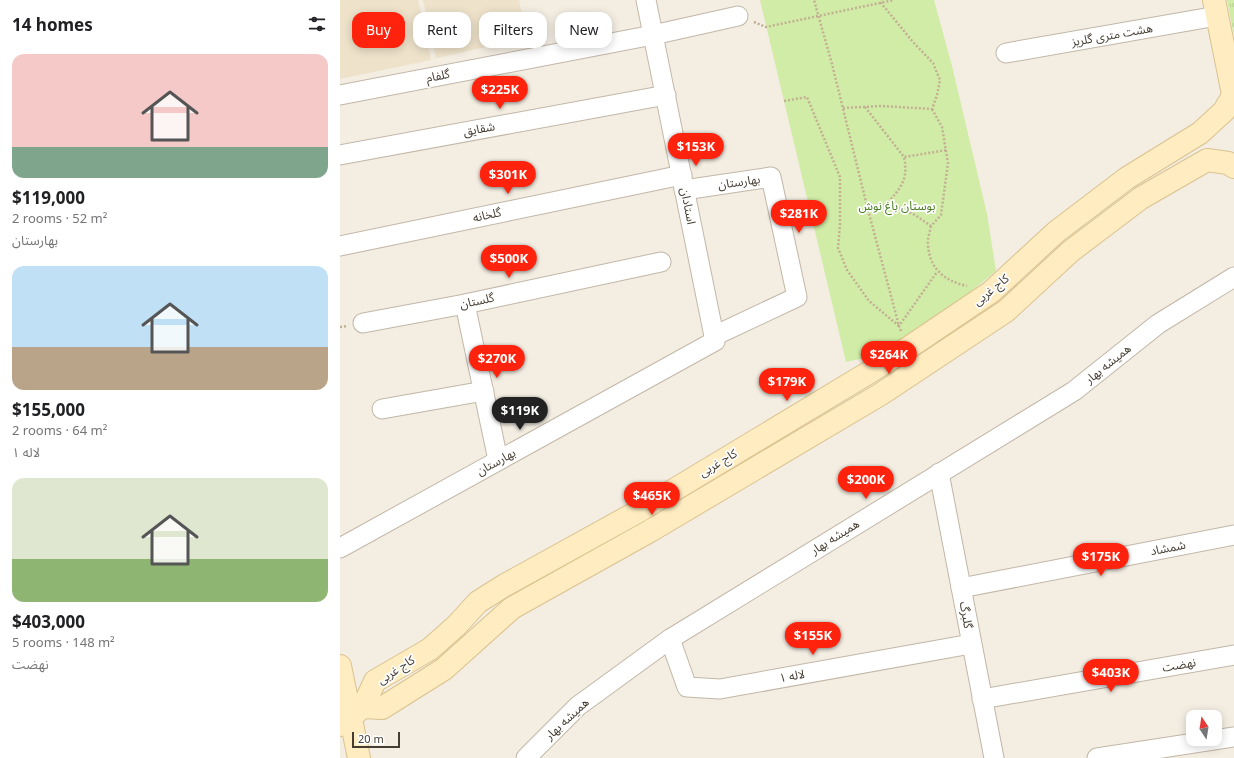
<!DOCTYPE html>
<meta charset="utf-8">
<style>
body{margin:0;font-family:"Noto Sans","Noto Sans Arabic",sans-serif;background:#f2f2f2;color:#202124;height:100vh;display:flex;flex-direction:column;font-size:15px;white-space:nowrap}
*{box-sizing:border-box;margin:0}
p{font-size:13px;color:#757577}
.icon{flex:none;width:22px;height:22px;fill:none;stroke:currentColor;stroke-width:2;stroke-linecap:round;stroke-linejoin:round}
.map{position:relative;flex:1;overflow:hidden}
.drawer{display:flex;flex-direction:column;background:#fff;width:340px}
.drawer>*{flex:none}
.top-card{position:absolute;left:12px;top:12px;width:380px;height:36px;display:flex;gap:8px}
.needle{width:26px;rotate:348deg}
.fabs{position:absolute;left:846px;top:710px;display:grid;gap:8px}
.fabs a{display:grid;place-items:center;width:36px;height:36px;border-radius:8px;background:#fff;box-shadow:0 2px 10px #0003;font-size:20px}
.scale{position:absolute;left:12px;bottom:10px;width:48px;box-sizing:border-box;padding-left:4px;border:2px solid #453d32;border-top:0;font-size:11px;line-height:14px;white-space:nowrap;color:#453d32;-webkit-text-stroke:3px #fff;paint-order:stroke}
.price{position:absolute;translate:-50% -34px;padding:0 9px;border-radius:14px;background:#ff230d;color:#fff;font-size:13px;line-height:26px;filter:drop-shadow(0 1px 2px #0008)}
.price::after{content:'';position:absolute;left:50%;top:24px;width:12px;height:9px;margin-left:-6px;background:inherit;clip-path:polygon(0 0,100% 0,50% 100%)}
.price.on{background:#222;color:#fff}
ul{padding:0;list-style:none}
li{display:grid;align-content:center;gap:8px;height:212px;padding:0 12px}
li span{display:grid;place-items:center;height:124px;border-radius:12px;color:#555}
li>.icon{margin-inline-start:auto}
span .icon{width:72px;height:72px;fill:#fffc;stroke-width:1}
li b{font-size:17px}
h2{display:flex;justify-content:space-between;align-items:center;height:48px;padding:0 12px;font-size:17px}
.tag{padding:0 14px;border-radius:12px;background:#fff;box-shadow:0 2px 10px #0003;font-size:14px;line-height:36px}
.tag.on{background:#ff230d;color:#fff}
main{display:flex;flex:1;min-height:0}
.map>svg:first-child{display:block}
.education{fill:#eee2ca}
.grass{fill:url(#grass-tufts)}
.green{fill:#d1eca6}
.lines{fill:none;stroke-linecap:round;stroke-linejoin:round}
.street-casing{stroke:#c2b7a7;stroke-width:21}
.secondary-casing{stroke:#dac28f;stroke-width:24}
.path{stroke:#c2af94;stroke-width:2.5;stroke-dasharray:2 2;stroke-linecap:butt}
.street{stroke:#fff;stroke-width:19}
.secondary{stroke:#ffecc0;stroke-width:22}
.labels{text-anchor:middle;stroke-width:3.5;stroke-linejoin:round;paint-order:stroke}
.street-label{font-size:12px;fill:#453d32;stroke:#fff}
.park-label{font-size:12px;fill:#497c21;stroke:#fff}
</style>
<main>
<section class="drawer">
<h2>14 homes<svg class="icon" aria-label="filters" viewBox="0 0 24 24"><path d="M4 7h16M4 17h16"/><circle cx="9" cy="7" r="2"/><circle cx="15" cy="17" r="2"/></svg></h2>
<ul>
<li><span style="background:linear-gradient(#f6c9c9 75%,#7fa58c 0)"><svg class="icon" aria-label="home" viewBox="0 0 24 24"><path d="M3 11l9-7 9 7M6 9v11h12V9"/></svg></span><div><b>$119,000</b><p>2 rooms · 52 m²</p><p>بهارستان</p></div></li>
<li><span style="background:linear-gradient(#bfe0f5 65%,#b9a48a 0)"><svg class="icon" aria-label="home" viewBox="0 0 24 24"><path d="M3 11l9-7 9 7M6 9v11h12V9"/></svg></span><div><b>$155,000</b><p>2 rooms · 64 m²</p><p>لاله ۱</p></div></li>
<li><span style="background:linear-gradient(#dfe7d0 65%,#8fb573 0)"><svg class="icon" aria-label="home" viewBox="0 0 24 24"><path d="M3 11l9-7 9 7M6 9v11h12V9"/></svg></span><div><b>$403,000</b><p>5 rooms · 148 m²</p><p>نهضت</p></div></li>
</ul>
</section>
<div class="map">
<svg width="894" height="758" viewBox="0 0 894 758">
<defs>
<pattern id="grass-tufts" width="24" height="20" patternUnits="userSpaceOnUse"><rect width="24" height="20" fill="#d1eca6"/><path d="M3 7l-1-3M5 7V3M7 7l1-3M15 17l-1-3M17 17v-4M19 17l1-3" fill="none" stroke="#b5cb8f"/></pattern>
</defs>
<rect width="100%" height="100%" fill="#f3ede2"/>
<g class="education">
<path d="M0,0H78L91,60L0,79Z"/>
<path d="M83,0H179L187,38L96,58Z"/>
</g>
<path class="grass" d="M887,0H894V36Z"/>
<path class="green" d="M420,0H594L612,66L647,214L656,271L557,351L506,362Z"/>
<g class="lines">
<g class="street-casing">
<g id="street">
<path d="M666,53L877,16"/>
<path d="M0,95L313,35L398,16"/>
<path d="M0,155L326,95"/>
<path d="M344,190L431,177L457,297L374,336"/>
<path d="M0,246L342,175"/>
<path d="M125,304L158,460"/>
<path d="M23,323L125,304L321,262"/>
<path d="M42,409L144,391"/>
<path d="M599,473L654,758"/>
<path d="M0,548L375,341L306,0"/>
<path d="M621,588L894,535"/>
<path d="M330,639L347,687L380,689L631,644"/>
<path d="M642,699L894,655"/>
<path d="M186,758L238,706L330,639L734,391L818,324L894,277"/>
<path d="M757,758L894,737"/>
</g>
</g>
<g class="secondary-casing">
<g id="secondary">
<path d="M874,0L894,99"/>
<path d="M0,666L19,758"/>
<path d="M23,707L42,708L104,669L172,608L310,531L541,394L666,311L731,251L801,198L867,160L888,163L894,167"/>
<path d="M0,725L23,707L35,681L90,649L116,626L138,602L165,585L299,511L528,373L565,350L651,292L716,232L787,178L860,133L884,111L893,96"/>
</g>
</g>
<g class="path">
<path d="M414,22L426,27L554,0"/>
<path d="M444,101L467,97L500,177V224L498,248L507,270L529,301L559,326L527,206L492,64L474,0"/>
<path d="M525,107L564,157L607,150"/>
<path d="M503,108L541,106L592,109L597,95L600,80L593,63L573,42L541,3L542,0"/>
<path d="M545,205C560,190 569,179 564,157"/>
<path d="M527,206L553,205L575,215L591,226L601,215L608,163L602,127L592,109"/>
<path d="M591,226C590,232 587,239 588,244C589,269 605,281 627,286"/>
<path d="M0,327L7,326"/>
<path d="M561,331L559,326L597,272"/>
</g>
<use href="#street" class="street"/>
<use href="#secondary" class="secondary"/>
</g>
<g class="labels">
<g class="street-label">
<text transform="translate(772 35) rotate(-10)" y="4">هشت متری گلریز</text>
<text transform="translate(98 76) rotate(-11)" y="4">گلفام</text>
<text transform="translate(139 129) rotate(-10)" y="4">شقایق</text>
<text transform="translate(399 182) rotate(-8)" y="4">بهارستان</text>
<text transform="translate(348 206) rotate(79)" y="4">استادان</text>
<text transform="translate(147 215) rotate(-12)" y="4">گلخانه</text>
<text transform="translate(651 290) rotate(-39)" y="4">کاج غربی</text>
<text transform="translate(137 301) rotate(-12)" y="4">گلستان</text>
<text transform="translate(768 364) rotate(-39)" y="4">همیشه بهار</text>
<text transform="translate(156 462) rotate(-29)" y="4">بهارستان</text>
<text transform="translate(378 463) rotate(-31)" y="4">کاج غربی</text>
<text transform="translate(495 537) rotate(-32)" y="4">همیشه بهار</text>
<text transform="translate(828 548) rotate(-11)" y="4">شمشاد</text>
<text transform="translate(626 615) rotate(80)" y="4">گلبرگ</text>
<text transform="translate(839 665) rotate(-10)" y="4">نهضت</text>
<text transform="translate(56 670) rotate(-33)" y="4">کاج غربی</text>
<text transform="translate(452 676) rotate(-10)" y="4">لاله ۱</text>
<text transform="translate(227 719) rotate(-43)" y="4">همیشه بهار</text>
</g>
<g class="park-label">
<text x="557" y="210">بوستان باغ نوش</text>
</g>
</g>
</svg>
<div class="fabs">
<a><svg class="needle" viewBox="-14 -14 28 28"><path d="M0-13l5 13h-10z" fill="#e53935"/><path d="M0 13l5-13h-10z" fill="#757577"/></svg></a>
</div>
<div class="scale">20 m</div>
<b class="price" style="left:160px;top:110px">$225K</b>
<b class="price" style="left:356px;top:167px">$153K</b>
<b class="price" style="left:168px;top:195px">$301K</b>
<b class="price" style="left:459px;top:234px">$281K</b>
<b class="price" style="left:169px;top:279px">$500K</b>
<b class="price" style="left:549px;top:375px">$264K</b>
<b class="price" style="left:157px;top:379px">$270K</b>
<b class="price" style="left:447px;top:402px">$179K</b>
<b class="price on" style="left:180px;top:431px">$119K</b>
<b class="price" style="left:526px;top:500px">$200K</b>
<b class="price" style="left:312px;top:516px">$465K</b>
<b class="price" style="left:761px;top:577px">$175K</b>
<b class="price" style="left:473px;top:656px">$155K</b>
<b class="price" style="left:771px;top:693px">$403K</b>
<div class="top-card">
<a class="tag on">Buy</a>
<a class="tag">Rent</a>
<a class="tag">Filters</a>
<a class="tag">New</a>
</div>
</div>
</main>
